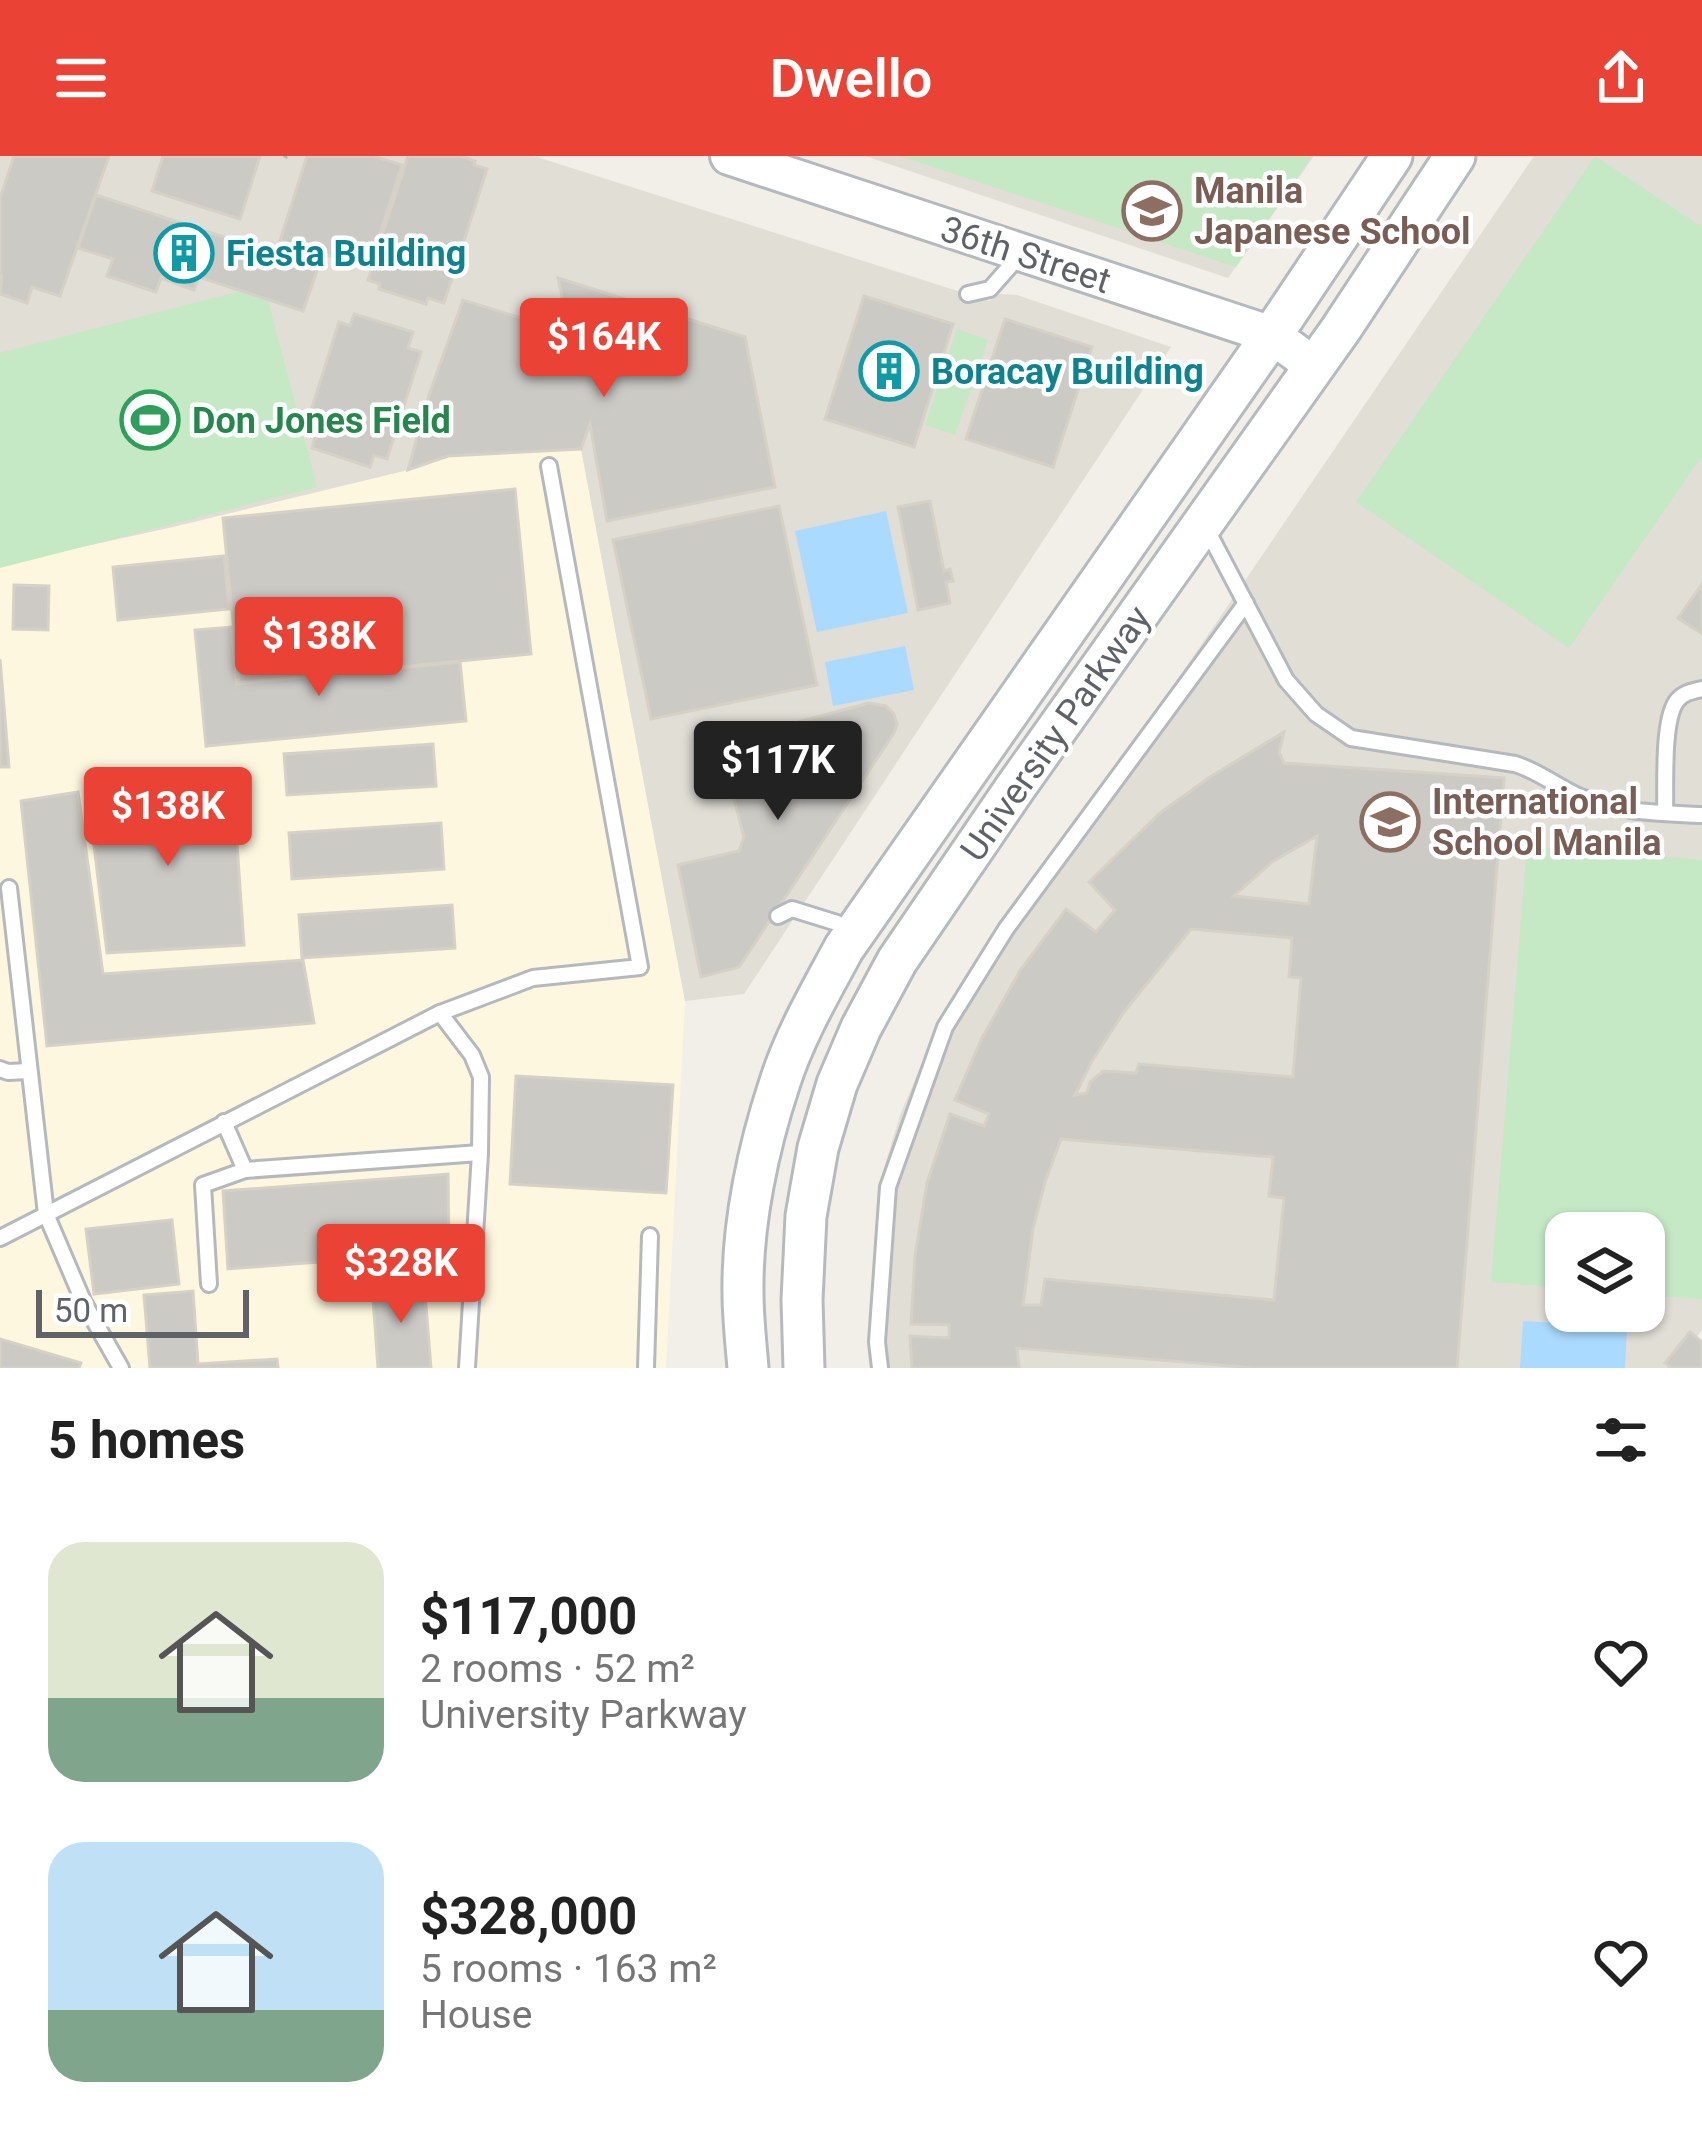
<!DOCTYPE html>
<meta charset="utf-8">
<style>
body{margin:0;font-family:Roboto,sans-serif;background:#f6f6f6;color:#222;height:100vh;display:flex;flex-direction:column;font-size:45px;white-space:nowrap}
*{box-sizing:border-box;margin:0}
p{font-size:39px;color:#767676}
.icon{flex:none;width:66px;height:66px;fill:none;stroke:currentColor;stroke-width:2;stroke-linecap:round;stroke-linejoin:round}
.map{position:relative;height:1212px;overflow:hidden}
.panel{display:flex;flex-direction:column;background:#fff;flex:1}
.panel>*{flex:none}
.tools{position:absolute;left:1545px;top:1056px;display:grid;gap:24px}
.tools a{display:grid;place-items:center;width:120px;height:120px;border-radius:24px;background:#fff;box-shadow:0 3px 9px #0004;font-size:60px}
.scale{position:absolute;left:36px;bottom:30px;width:213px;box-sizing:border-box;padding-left:12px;border:6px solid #5f6368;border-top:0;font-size:33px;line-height:42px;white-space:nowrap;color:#5f6368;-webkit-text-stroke:9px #fff;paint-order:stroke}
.price{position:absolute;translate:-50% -102px;padding:0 27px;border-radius:12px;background:#ea4335;color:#fff;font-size:39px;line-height:78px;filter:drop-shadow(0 3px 6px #0008)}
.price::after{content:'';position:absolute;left:50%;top:72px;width:36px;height:27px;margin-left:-18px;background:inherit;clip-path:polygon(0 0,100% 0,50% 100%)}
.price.current{background:#222;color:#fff}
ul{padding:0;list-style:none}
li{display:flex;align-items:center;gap:36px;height:300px;padding:0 48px}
li span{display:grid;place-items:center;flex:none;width:336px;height:240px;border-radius:36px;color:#555}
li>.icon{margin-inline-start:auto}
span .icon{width:144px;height:144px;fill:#fffc;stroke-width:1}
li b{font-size:51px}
h2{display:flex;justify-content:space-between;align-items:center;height:144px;padding:0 48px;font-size:51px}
header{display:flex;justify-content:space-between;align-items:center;height:156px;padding:0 48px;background:#ea4335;color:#fff;font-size:54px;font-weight:600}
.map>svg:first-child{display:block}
.commercial{fill:#fef7e0}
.education{fill:#e1ded6;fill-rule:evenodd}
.green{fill:#c5e8c5}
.water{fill:#aadaff}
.building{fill:#cccac5;stroke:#d6d1c6;stroke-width:3;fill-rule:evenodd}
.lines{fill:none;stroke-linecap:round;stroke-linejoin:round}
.service-casing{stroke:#b5b8bc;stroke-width:20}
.tertiary-casing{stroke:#b5b8bc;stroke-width:42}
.secondary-casing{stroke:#b6babf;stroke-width:45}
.path{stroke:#9cc7a9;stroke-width:4.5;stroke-dasharray:12 6;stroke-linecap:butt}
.service{stroke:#fff;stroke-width:14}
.tertiary{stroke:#fff;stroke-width:36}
.secondary{stroke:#fff;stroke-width:39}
.labels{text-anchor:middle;stroke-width:9;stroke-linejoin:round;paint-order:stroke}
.education-label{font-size:36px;font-weight:bold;fill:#785e54;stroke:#fff;text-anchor:start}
.culture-label{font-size:36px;font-weight:bold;fill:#0d838f;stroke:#fff;text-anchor:start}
.street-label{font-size:36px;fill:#5f6368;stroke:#fff}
.leisure-label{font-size:36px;font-weight:bold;fill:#27864d;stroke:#fff;text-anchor:start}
</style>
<header><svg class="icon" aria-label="menu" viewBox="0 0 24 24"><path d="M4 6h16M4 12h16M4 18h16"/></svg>Dwello<svg class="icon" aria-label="share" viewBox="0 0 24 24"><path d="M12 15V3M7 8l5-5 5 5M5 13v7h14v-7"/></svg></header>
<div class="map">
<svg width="1702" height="1212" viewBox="0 0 1702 1212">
<rect width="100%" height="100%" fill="#f1efe8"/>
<path class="commercial" d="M581,293L685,845L666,1212H0V409L173,371L408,314L448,300Z"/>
<g class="education">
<path d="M0,0H534L989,145L1000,138L1017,139L1171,191L744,838L685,845L581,293L448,300L408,314L173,371L0,409Z"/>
<path d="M865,0H1314L1228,122Z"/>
<path d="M1534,0H1702V1174L1673,1212H870L868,1188L878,1032L900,959L937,872L1002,771L1152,561ZM1566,1077H1644V1155H1566Z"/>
</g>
<g class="green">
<path d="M900,0H1312L1236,111Z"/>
<path d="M1595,0L1702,71V300L1569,492L1356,346Z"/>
<path d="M264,129L317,331L0,412V197Z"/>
<path d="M957,173L988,184L955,279L925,269Z"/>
<path d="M1527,690L1702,704V1143L1644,1139V1077H1566V1132L1491,1126Z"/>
</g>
<g class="water">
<path d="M886,355L908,457L817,476L795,375Z"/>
<path d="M905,490L914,534L833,550L825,506Z"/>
<path d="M1523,1165L1627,1171L1625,1212H1520Z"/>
</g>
<g class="building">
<path d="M14,0H109L60,140L32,131L27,147L0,138L2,119H0V43Z"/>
<path d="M163,0H260L240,63L152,35Z"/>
<path d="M307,0H373L402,9L369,112L280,85Z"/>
<path d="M408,0H460L475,5L474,9L487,13L444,147L428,142L426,148L379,133L380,128L368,124Z"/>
<path d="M96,39L318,112L303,155L199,121L194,134L161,122L156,136L107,120L113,103L78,92Z"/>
<path d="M558,122L745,181L775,331L607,365L590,268L581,293L448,300L408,314L429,239L463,144L570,177Z"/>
<path d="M864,140L953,168L914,291L825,263Z"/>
<path d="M354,158L413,176L408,192L421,196L387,303L374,299L370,311L312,292L315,280L304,277L339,166L350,170Z"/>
<path d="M1005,163L1092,191L1053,311L966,283Z"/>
<path d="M515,333L531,498L239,527L223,362Z"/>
<path d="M930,345L944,415L950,413L953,425L946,426L950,447L918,454L898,351Z"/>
<path d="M779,350L817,529L651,563L613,384Z"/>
<path d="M224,400L229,453L118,464L113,411Z"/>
<path d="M1702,428V478L1678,462Z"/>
<path d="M14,429L49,430L48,474L13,473Z"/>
<path d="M231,471L237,528L460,506L466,565L206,590L195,474Z"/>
<path d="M0,503L9,611H0Z"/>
<path d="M869,547L886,550L894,558L897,568L894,577L739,811L701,821L678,709L739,695L744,681L722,597L727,585Z"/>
<path d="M1284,576L1279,596L1284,607L1504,622L1457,1212H1256L1017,1192L1019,1212H912L910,1180L949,1182V1169L911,1168L915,1100L927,1027L950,958L984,970L989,958L955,944L982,882L1021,813L1066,753L1096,776L1115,754L1089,726L1160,657L1210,621ZM1317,680L1309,748L1234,740L1272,706ZM1191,773L1292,782L1289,821L1301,822L1293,921L1139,908L1136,917L1103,915L1090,926L1087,937L1075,939L1092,905L1124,856ZM1061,983L1273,1001L1269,1040L1284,1042L1274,1144L1045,1123L1041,1149H1023L1033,1073L1045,1026Z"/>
<path d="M433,588L436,630L287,639L284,598Z"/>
<path d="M233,630L244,789L107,797L88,640Z"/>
<path d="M78,636L103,818L303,804L314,867L47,890L21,645Z"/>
<path d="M441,667L444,713L292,723L289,677Z"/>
<path d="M452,749L455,792L302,802L299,759Z"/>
<path d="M516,920L673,929L666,1037L510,1028Z"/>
<path d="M448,1018L449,1096L228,1113L223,1035Z"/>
<path d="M172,1064L179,1128L94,1138L86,1073Z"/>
<path d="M424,1125L431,1212H378L372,1129Z"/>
<path d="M193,1135L198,1208L277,1203L278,1212H150L144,1139Z"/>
<path d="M1690,1176L1702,1186V1212H1671L1665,1207Z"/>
<path d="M0,1183L81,1207L79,1212H0Z"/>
</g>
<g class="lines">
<g class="service-casing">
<g id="service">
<path d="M968,138L990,133L1019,100"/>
<path d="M1205,370L1286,524L1316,558L1351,582L1515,608C1538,615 1555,629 1576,639C1615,657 1661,657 1702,659"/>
<path d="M1665,657C1666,631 1662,567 1676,546C1682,537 1692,535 1702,533"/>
<path d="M9,732L46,1058L84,1147L121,1212"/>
<path d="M778,760L792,753L837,767"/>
<path d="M440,857L472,899L481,921L480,997L467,1212"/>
<path d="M0,913L8,916L29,915"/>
<path d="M224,966L245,1014"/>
<path d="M0,1082L440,857L533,822L640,811L549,310"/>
<path d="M209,1128L203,1029L245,1014L480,997"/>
<path d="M646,1212L650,1080"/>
<path d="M880,1212L877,1186L888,1031L945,871L1006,773L1246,447"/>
</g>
</g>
<g class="tertiary-casing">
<path id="tertiary" d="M729,0L1272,179L1314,210"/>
</g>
<g class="secondary-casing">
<g id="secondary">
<path d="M748,1212C746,1187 743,1162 743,1137C742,1068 758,992 780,926C795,879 821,835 844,792L1272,179L1392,0"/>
<path d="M804,1212L802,1144L806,1060L818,992L837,928L861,872L897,805L1015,632L1341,173L1455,0"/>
</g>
</g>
<path class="path" d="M285,2L286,0"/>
<use href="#service" class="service"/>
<use href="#tertiary" class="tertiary"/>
<use href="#secondary" class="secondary"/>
</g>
<defs>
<g id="school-ring" transform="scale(3)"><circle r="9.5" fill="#fff" stroke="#8d6e63" stroke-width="1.5"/><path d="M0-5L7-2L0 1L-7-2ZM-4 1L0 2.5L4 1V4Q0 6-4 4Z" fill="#8d6e63"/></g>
<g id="building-ring" transform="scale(3)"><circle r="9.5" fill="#fff" stroke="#0f9aa8" stroke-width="1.5"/><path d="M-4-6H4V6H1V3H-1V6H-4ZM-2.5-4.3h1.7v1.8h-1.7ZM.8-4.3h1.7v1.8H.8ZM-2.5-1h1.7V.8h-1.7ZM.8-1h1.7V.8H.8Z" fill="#0f9aa8"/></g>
<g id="stadium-ring" transform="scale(3)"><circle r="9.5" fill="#fff" stroke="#2e9e5b" stroke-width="1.5"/><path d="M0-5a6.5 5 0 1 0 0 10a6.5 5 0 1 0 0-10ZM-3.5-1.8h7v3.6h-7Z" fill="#2e9e5b"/></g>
</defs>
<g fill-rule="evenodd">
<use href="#school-ring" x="1152" y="55"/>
<use href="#building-ring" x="184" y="97"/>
<use href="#building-ring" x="889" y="215"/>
<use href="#stadium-ring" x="150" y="264"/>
<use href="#school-ring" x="1390" y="666"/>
</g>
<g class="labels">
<g class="education-label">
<text x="1194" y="47">Manila<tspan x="1194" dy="41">Japanese School</tspan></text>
<text x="1432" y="658">International<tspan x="1432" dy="41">School Manila</tspan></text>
</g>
<g class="culture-label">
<text x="226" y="110">Fiesta Building</text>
<text x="931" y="228">Boracay Building</text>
</g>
<g class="street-label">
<text transform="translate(1026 98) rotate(18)" y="13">36th Street</text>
<text transform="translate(1055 577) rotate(-55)" y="13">University Parkway</text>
</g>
<g class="leisure-label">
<text x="192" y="277">Don Jones Field</text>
</g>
</g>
</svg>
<div class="tools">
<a><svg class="icon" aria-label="layers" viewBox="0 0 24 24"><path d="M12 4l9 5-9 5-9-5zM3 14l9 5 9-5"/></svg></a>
</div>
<div class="scale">50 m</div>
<b class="price" style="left:604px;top:244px">$164K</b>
<b class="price" style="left:319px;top:543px">$138K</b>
<b class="price current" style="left:778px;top:667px">$117K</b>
<b class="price" style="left:168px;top:713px">$138K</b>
<b class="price" style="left:401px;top:1170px">$328K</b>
</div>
<section class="panel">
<h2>5 homes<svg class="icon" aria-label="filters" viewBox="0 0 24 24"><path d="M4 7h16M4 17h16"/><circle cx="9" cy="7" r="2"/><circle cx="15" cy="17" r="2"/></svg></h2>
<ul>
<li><span style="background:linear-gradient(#dfe7d0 65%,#7fa58c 0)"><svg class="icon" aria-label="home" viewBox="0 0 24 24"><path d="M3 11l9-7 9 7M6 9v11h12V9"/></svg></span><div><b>$117,000</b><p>2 rooms · 52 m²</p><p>University Parkway</p></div><svg class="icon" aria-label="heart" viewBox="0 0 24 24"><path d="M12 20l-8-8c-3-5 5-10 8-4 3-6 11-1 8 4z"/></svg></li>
<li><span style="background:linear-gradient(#bfe0f5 70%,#7fa58c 0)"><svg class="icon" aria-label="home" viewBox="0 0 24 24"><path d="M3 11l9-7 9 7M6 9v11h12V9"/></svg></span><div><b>$328,000</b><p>5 rooms · 163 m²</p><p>House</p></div><svg class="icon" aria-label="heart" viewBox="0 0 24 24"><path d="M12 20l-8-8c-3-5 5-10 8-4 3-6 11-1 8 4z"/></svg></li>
</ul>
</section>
